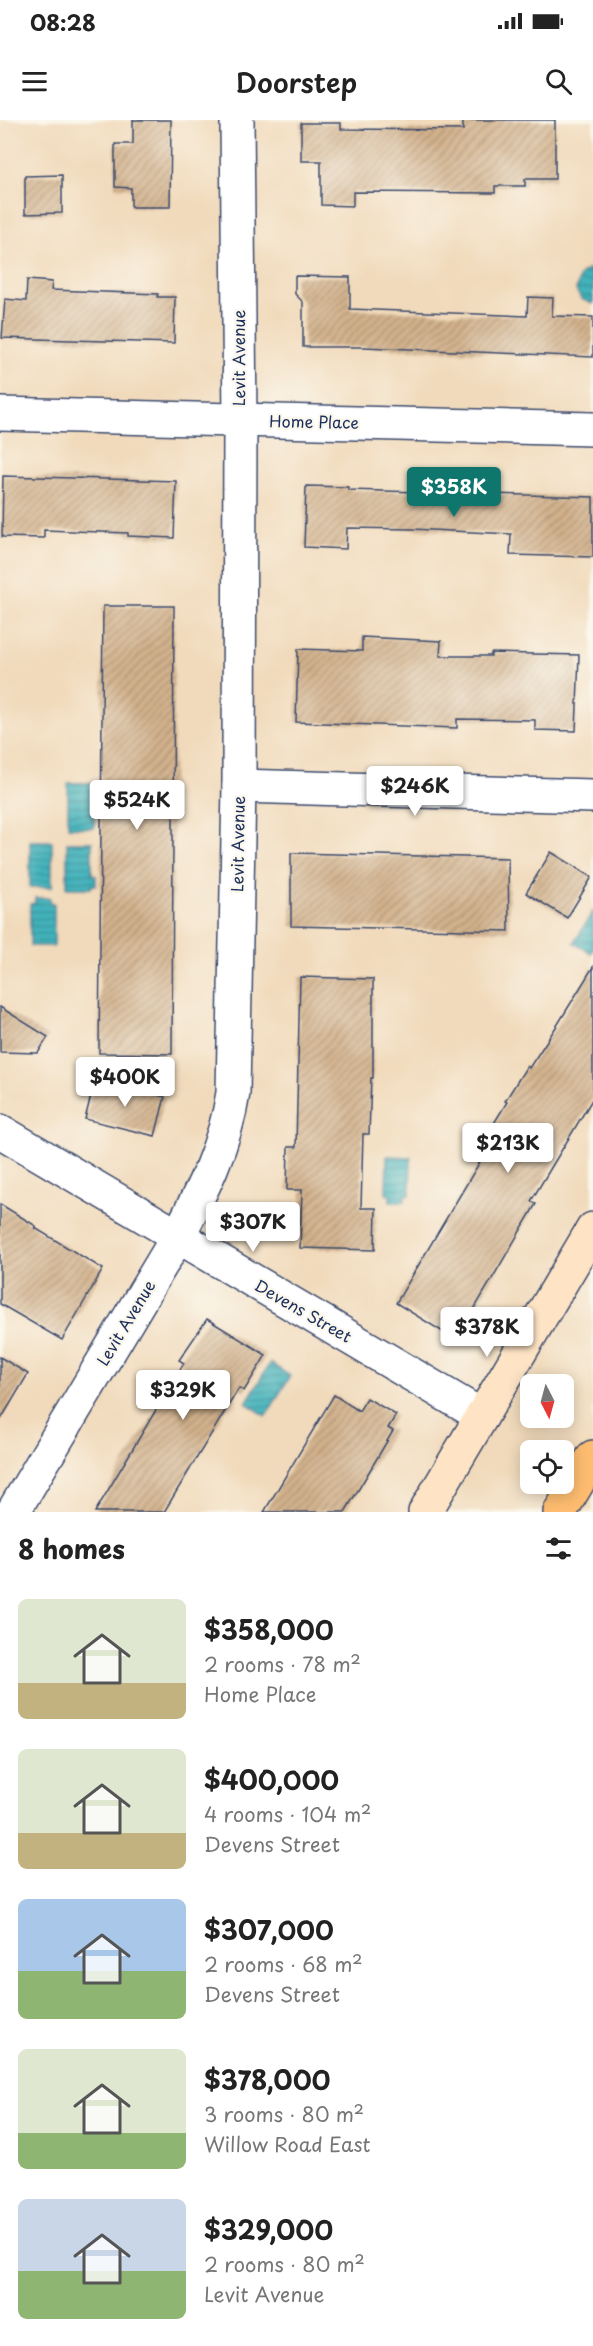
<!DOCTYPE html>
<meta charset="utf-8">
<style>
body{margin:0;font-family:"Playpen Sans",sans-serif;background:#f2f2f2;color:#222;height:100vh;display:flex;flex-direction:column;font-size:22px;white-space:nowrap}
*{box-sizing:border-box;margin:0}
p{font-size:20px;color:#767676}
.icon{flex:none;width:33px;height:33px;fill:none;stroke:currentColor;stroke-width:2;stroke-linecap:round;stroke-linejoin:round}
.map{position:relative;height:1392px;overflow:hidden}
.side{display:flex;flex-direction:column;background:#fff;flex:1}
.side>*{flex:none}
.needle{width:39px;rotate:174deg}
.fabs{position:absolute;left:520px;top:1254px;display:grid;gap:12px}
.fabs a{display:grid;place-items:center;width:54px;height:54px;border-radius:9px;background:#fff;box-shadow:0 3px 15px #0003;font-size:30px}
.price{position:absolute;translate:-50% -51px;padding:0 14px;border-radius:6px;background:#fff;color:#222;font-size:20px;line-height:39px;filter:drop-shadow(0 2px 3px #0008)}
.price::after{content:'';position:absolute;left:50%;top:36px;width:18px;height:14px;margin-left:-9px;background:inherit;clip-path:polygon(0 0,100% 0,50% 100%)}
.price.current{background:#0f766e;color:#fff}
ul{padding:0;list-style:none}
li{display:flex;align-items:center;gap:18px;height:150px;padding:0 18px}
li span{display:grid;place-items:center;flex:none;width:168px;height:120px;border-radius:9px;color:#555}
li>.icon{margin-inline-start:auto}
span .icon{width:72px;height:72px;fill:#fffc;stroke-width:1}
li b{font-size:26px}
h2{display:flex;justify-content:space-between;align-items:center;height:72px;padding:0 18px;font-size:26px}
.status{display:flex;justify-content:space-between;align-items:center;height:42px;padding:0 30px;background:#fff;direction:ltr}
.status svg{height:16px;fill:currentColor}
header{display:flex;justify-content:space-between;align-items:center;height:78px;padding:0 18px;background:#fff;font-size:27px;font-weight:600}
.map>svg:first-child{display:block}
.water{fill:url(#water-rules);stroke:#2e708c;stroke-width:1.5}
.building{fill:url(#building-hatch)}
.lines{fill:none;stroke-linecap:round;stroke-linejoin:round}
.minor-casing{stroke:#3b496c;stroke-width:36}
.secondary-casing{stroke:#3b496c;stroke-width:36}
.motorway-casing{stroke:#3b496c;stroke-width:36}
.minor{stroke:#fff;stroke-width:33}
.secondary{stroke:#fee4c5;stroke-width:33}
.motorway{stroke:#fdbc6f;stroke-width:33}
.labels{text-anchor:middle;stroke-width:4.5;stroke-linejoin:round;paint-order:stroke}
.street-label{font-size:16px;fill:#1b2f5e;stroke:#fbf7ec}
</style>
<div class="status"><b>08:28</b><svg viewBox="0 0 49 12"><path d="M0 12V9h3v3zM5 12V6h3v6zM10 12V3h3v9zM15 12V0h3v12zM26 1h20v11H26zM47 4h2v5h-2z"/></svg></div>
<header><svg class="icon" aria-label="menu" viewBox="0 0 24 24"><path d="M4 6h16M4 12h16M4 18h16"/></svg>Doorstep<svg class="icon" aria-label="search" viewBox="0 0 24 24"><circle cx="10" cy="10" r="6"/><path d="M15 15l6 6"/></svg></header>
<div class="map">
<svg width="593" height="1392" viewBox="0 0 593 1392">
<defs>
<pattern id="water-rules" width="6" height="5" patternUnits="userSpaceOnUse" patternTransform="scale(1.5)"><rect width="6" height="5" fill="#42b2bb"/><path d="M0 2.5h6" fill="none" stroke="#36919b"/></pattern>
<pattern id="building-hatch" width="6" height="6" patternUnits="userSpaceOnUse" patternTransform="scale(1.5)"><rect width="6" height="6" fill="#d3b28c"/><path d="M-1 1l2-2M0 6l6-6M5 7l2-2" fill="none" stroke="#aa9176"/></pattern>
</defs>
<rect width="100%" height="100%" fill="#fbf7ec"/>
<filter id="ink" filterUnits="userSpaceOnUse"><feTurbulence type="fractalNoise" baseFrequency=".0167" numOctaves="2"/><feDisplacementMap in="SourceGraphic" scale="12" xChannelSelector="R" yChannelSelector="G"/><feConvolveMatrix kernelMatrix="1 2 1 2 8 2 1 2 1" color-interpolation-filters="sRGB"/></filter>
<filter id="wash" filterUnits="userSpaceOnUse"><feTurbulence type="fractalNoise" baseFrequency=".008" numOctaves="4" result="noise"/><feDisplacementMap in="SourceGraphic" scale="24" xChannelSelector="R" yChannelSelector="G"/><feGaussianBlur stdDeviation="1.35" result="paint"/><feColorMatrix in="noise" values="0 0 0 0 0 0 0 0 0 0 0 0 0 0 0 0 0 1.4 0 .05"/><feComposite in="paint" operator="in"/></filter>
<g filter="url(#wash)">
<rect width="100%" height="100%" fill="#f1dabb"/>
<g class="water">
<path d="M589,149H593V184L581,179L576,170L580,155Z"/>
<path d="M68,663H95L94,708L68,707Z"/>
<rect x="30" y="721" width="22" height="46"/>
<path d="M67,722H92V755H96V765H92L91,768H67Z"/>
<path d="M35,778H50V783H54V826H30V784L35,783Z"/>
<path d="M593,791V830L591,833L574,823Z"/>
<path d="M387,1036L411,1037L410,1075H405V1081H390V1075L386,1074Z"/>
<path d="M270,1243L290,1256L266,1296L246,1283Z"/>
</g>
<g id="blocks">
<g class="building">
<path d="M133,0H171L170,87H131V68L115,67V24H133Z"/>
<path d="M463,0H555V59H525V66H495V73L353,72V86L321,85V41H301V3H341V9L463,10Z"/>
<path d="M62,55V93L25,94V56Z"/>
<path d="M295,156L350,157V189L527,196L528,177L553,178L552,196L593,197V237L364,227H303V182L295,174Z"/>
<path d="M27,160L52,162L51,170L158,174L157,177H175L174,223L2,218L5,179L26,181Z"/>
<path d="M3,356L176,361L174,418L128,416V413L44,410V418L2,417Z"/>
<path d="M306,366L348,367V370L593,377V437L510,435L511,414L412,409L347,408L346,429L304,427Z"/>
<path d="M103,486H174L172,934L99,933Z"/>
<path d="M362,517L441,521L440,536H491V533L579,535L576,611L535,610V600L457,599V608L296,602L298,529L362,531Z"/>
<path d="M551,732L592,757L567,798L526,773Z"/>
<path d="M291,733L508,738L509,811L291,806Z"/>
<path d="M593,847V978L531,1081L536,1084L456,1220L396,1183L484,1035L477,1031L507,982L505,981L527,946L529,948L558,904Z"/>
<path d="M300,857L373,859V958H371L369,1014H363L361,1088H376L375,1130L300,1128L302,1070H287L288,1027H296Z"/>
<path d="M0,887L48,917L38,933L0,932Z"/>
<path d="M95,960L165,977L155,1016L85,999Z"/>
<path d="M0,1084L36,1106L35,1108L103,1149L62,1220L0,1184Z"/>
<path d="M207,1199L266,1235L244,1271L239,1268L164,1392H95L184,1243L179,1240Z"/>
<path d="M0,1237L28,1254L0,1301Z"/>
<path d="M334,1275L359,1291L367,1278L396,1295L388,1308L393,1311L366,1357L345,1392H264Z"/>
</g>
</g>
</g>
<g filter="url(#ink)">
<use href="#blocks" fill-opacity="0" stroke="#3b496c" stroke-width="1.5"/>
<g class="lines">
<g class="minor-casing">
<g id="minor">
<path d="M0,294L593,309"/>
<path d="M239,666L593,676"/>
<path d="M0,1011L482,1296"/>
<path d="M13,1392L177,1118C202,1071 225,1026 233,973L239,666L240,301L237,0"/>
</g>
</g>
<g class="secondary-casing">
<path id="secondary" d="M425,1392L593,1109"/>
</g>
<g class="motorway-casing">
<path id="motorway" d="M560,1392L593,1337"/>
</g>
<use href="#minor" class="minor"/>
<use href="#secondary" class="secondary"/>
<use href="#motorway" class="motorway"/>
</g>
</g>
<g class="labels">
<g class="street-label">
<text transform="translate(239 238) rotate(-90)" y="6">Levit Avenue</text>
<text transform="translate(314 302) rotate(1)" y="6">Home Place</text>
<text transform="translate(238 724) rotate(-89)" y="6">Levit Avenue</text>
<text transform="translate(303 1191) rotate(30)" y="6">Devens Street</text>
<text transform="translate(126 1203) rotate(-59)" y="6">Levit Avenue</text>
</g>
</g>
</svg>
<div class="fabs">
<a><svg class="needle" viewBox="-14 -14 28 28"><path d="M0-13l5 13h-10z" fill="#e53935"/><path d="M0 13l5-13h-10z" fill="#767676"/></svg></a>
<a><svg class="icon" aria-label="locate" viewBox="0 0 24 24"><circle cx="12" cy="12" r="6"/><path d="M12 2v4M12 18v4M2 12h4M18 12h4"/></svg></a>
</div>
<b class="price current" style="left:454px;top:398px">$358K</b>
<b class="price" style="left:415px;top:697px">$246K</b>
<b class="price" style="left:137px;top:711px">$524K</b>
<b class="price" style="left:125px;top:988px">$400K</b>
<b class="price" style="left:508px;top:1054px">$213K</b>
<b class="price" style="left:253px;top:1133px">$307K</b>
<b class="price" style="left:487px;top:1238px">$378K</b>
<b class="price" style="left:183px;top:1301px">$329K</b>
</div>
<section class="side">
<h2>8 homes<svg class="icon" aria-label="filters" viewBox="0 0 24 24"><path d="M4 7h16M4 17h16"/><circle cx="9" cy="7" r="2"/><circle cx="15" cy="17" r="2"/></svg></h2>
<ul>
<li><span style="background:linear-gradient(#dfe7d0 70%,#c2b280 0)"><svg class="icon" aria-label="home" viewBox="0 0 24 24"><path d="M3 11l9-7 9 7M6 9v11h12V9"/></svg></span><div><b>$358,000</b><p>2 rooms · 78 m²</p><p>Home Place</p></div></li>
<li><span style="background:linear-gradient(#dfe7d0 70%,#c2b280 0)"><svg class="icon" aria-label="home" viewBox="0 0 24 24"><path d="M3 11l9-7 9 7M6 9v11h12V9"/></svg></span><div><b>$400,000</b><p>4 rooms · 104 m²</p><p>Devens Street</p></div></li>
<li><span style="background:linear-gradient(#a9c7e8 60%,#8fb573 0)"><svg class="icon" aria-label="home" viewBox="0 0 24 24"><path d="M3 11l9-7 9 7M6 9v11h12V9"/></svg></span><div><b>$307,000</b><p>2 rooms · 68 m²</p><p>Devens Street</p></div></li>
<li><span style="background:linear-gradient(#dfe7d0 70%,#8fb573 0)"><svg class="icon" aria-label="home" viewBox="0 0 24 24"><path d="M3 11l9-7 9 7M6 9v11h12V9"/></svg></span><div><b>$378,000</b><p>3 rooms · 80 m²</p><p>Willow Road East</p></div></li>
<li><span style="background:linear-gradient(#c9d6e8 60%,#8fb573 0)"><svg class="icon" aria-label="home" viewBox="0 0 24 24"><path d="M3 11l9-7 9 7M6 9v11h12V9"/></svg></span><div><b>$329,000</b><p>2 rooms · 80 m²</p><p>Levit Avenue</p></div></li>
</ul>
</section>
